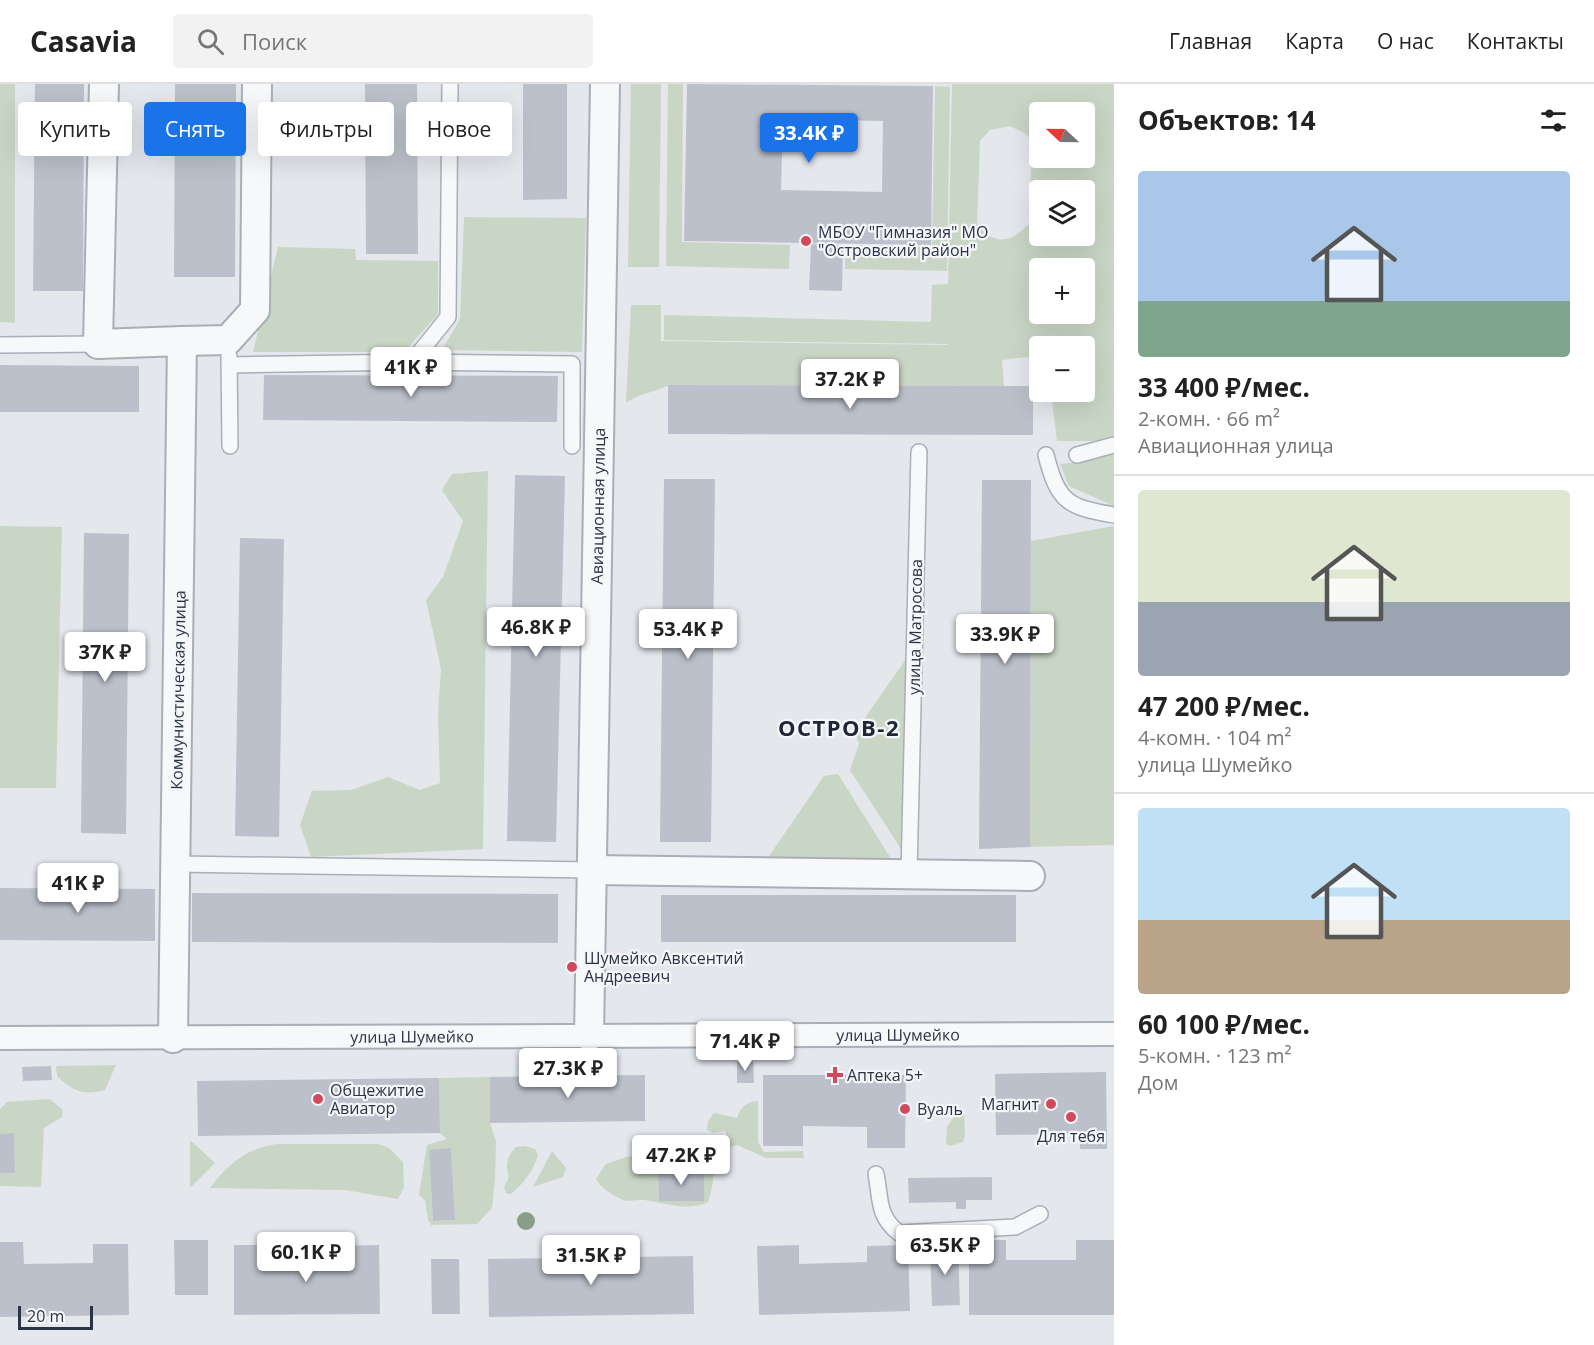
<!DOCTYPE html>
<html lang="ru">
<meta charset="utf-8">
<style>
body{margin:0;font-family:"Open Sans",sans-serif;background:#f2f2f2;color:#222;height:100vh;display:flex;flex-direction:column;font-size:22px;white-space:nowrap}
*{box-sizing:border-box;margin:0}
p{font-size:20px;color:#767676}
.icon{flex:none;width:33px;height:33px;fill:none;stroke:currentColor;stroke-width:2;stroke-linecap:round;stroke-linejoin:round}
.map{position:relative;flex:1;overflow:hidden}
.details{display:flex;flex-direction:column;background:#fff;width:480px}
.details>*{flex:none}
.guide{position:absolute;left:18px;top:18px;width:570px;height:54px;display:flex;gap:12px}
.needle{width:39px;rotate:292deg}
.tools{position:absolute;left:1029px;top:18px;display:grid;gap:12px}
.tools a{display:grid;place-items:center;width:66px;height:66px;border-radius:6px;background:#fff;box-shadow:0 6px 24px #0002;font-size:30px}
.scale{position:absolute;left:18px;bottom:15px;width:75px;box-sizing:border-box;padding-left:6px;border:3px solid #2b3445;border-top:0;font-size:16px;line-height:21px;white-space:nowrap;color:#2b3445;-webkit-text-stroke:4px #f4f6f9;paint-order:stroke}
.price{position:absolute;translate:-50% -51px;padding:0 14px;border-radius:6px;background:#fff;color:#222;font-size:20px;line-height:39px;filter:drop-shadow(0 2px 3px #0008)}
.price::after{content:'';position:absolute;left:50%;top:36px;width:18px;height:14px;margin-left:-9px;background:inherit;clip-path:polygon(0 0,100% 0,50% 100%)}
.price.selected{background:#1a73e8;color:#fff}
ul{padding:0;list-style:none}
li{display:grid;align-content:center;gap:12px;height:318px;padding:0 24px}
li+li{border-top:2px solid #e0e0e0}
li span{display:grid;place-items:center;height:186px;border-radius:6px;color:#555}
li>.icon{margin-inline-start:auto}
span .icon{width:108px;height:108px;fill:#fffc;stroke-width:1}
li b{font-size:26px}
h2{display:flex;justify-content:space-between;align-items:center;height:72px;padding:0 24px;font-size:26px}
.chip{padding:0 21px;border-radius:6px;background:#fff;box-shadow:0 6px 24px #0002;font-size:21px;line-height:54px}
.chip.selected{background:#1a73e8;color:#fff}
header{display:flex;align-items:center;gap:36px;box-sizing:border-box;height:84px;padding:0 30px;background:#fff;border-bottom:2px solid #e0e0e0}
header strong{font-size:28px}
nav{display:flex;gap:33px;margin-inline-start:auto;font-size:21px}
.search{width:420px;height:54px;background:#f2f2f2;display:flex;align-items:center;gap:15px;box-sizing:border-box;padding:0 21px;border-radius:6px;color:#767676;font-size:22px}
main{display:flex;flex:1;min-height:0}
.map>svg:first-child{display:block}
.green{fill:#c9d6c5;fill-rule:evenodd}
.building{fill:#bbc0ca;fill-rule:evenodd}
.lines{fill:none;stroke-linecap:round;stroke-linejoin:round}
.service-casing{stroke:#a9aeb7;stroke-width:18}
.pedestrian-casing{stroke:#a9aeb7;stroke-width:26}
.minor-casing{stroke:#a9aeb7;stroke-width:32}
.service{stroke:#f7f8fa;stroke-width:15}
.pedestrian{stroke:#f7f8fa;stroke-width:22}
.minor{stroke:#f7f8fa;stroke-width:28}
.tree{fill:#899d89}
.poi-dot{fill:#d1495b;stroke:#f4f6f9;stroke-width:2}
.labels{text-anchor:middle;stroke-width:4.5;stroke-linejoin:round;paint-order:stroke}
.poi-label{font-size:16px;fill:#2b3445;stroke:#f4f6f9;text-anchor:start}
.street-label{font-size:16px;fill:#2b3445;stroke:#f4f6f9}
.district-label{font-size:22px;font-weight:bold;letter-spacing:1.5px;fill:#1d2536;stroke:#f4f6f9}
</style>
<header>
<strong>Casavia</strong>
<div class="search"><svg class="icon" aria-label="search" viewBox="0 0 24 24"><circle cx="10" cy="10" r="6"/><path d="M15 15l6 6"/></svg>Поиск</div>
<nav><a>Главная</a><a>Карта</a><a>О нас</a><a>Контакты</a></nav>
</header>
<main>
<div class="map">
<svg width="1114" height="1261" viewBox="0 0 1114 1261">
<rect width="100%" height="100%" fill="#e4e7ec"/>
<g class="green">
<path d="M0,0H15V239L0,238Z"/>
<path d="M631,0H661L659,183H628Z"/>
<path d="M668,0H683L682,158L790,161L789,185L666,182Z"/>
<path d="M952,0H1114V352L1093,357H1057L1051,308H1084V262H1040L1039,275L1026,273L1002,276L1004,302L669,301C653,309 640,309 626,319L631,221H661V257L947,261V257V260L664,256V231L931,238L932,201L948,200ZM1040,28H1084V74H1040ZM1010,42L1026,50L1032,58L1029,140C1010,159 995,162 977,140L980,57L990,46ZM1040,106H1084V152H1040ZM1040,184H1084V230H1040Z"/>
<path d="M935,2L950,3L947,187L845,185V161L932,163Z"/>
<path d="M464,133L586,134L582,268L442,266L460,235Z"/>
<path d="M278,163L355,165L356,176L438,177V230L404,268H253Z"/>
<path d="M1114,370V422L1069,402L1060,380L1082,378Z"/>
<path d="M488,387L483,765L311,773L300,741L312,707L351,706L388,693L420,706L440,699L438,630L441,585L426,516L443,493L463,437L442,406L452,390Z"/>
<path d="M0,442L62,443L56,704H0Z"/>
<path d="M1114,442V761L1030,763L1031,457Z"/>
<path d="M906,575L901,765L850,686L859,660L855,648Z"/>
<path d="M838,690L893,778L767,775L824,692Z"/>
<path d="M116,981L105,1006C84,1012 72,1007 57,992L56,982Z"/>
<path d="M490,993V1039L496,1057L495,1095L492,1124L477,1140L431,1141L428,1136L425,1116L419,1111L427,1061L447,1055L440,1049L439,994ZM451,1065L455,1136L433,1137L429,1066Z"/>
<path d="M50,1015L63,1026L62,1033L44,1044L41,1103L0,1102V1089H15L14,1050H0V1025L7,1018Z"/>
<path d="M758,1017V1058L764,1068L803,1067L804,1074H766L737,1061L731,1063L725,1047L713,1049L707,1046L708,1037L714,1029L737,1034C741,1023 746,1018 758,1017Z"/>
<path d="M959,1026L964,1027L965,1052L963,1058L950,1062L946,1060L947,1043Z"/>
<path d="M190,1056L215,1079L190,1104Z"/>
<path d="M277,1060H378L389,1064L403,1078L404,1103L398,1115L345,1106L210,1104C228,1080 247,1064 277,1060Z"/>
<path d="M525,1062L535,1065L538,1071C533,1087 524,1099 511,1110L506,1109L504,1103L509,1093C505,1082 507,1072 516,1063Z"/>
<path d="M552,1067L566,1084L563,1093L533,1103Z"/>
<path d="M644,1071L648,1077L675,1074L709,1078C717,1091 712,1104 708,1118C688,1128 665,1119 644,1116C636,1115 629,1119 621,1115C612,1111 601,1104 596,1095L606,1080L626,1073ZM704,1087V1117H659L658,1088Z"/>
</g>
<g class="building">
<path d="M35,0H84L83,207H33Z"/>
<path d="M175,0H236L235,193H174Z"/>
<path d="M365,0H417L418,170H366Z"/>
<path d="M523,0H567V115L523,116Z"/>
<path d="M687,0L933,2L931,161L684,157ZM783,35L883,37L882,108L781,106Z"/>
<path d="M811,160L843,161L842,207L809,206Z"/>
<path d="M0,281L139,282V328H0Z"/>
<path d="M264,291L558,292L557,338L263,336Z"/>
<path d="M668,301L1033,302V351L668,350Z"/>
<path d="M515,391L565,392L556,758L507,757Z"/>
<path d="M664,395H715L711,758H660Z"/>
<path d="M982,396H1031L1030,763L979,765Z"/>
<path d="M84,449L129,450L126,750L81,749Z"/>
<path d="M240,454L284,455L279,753L235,752Z"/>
<path d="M0,804L155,805V857L0,856Z"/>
<path d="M192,809L558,810V859L192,858Z"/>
<rect x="661" y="811" width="355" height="47"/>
<path d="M753,977L754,999H737V978Z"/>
<path d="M51,982L52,996L23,997L22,983Z"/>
<path d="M1106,988L1107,1065H1080V1050L996,1051L995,990Z"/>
<path d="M645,991V1037L490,1039V993Z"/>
<path d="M763,991H906L905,1064H867V1043L803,1042V1062H763Z"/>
<path d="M439,994L440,1049L198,1052L197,997Z"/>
<path d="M14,1049L15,1089H0V1050Z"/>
<path d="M451,1064L455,1136L433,1137L429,1066Z"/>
<path d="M658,1087H704V1117H659Z"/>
<path d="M992,1093V1116H966V1125H956V1118L909,1119L908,1094Z"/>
<path d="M174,1156H208V1211H175Z"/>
<path d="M969,1156H1006V1176H1076V1156H1114V1231H969Z"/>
<path d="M0,1158H23L24,1180L93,1179V1160H128L129,1231L0,1233Z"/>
<path d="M234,1161H271V1178H342V1162L379,1161L380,1230L234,1231Z"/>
<path d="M799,1161V1180L867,1178V1162L908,1161L910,1227L759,1231L757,1162Z"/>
<path d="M958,1163L960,1221L932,1222L930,1164Z"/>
<path d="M693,1172L694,1230L489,1233L488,1175Z"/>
<path d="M431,1175H459L460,1230H432Z"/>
</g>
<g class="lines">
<g class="service-casing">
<g id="service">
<path d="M0,261L98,260"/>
<path d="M229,272L230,362"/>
<path d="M412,278L448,233L450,0"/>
<path d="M230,281L412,278L572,280V362"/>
<path d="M1046,371C1058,418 1067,423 1114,431"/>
<path d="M1077,371L1114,361"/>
<path d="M176,780L592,786"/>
<path d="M909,790L919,368"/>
<path d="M876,1090C881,1115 877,1132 899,1149L1015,1143L1040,1130"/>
</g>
</g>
<g class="pedestrian-casing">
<g id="pedestrian">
<path id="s1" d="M0,954L1114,950"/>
</g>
</g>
<g class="minor-casing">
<g id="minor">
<path d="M104,0L98,260L182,257L173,954"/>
<path d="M182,257L228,256L255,226L257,0"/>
<path d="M592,786L1030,792"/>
<path id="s2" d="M589,952L605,0"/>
</g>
</g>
<use href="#service" class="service"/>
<use href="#pedestrian" class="pedestrian"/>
<use href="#minor" class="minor"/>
</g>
<circle class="tree" cx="526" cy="1137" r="9"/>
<g class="poi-dot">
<circle cx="806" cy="157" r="6"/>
<circle cx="572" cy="883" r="6"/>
<path d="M832 982h6v6h6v6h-6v6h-6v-6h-6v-6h6z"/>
<circle cx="318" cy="1015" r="6"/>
<circle cx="1051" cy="1020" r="6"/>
<circle cx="905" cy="1025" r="6"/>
<circle cx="1071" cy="1033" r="6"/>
</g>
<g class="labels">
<g class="poi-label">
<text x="818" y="154">МБОУ "Гимназия" МО<tspan x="818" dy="18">"Островский район"</tspan></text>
<text x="584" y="880">Шумейко Авксентий<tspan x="584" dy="18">Андреевич</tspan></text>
<text x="847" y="997">Аптека 5+</text>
<text x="330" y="1012">Общежитие<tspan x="330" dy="18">Авиатор</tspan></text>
<text x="1039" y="1026" text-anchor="end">Магнит</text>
<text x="917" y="1031">Вуаль</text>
<text x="1071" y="1058" text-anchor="middle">Для тебя</text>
</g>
<g class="street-label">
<text dy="6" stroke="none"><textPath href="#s2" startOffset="530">Авиационная улица</textPath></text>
<text transform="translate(915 543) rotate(-89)" y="6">улица Матросова</text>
<text transform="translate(178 606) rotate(-89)" y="6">Коммунистическая улица</text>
<text dy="6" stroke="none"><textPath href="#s1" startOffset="898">улица Шумейко</textPath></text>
<text dy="6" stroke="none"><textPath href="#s1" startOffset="412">улица Шумейко</textPath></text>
</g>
<g class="district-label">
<text x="839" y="652">ОСТРОВ-2</text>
</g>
</g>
</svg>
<div class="tools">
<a><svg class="needle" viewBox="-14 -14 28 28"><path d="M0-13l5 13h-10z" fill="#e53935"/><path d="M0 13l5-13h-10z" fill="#767676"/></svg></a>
<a><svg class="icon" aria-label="layers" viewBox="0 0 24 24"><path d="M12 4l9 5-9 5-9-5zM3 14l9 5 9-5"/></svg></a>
<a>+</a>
<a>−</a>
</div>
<div class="scale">20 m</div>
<b class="price selected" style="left:809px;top:80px">33.4K ₽</b>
<b class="price" style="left:411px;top:314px">41K ₽</b>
<b class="price" style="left:850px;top:326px">37.2K ₽</b>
<b class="price" style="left:536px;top:574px">46.8K ₽</b>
<b class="price" style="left:688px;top:576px">53.4K ₽</b>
<b class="price" style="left:1005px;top:581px">33.9K ₽</b>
<b class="price" style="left:105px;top:599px">37K ₽</b>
<b class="price" style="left:78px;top:830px">41K ₽</b>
<b class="price" style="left:745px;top:988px">71.4K ₽</b>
<b class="price" style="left:568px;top:1015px">27.3K ₽</b>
<b class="price" style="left:681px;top:1102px">47.2K ₽</b>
<b class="price" style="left:945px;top:1192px">63.5K ₽</b>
<b class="price" style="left:306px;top:1199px">60.1K ₽</b>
<b class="price" style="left:591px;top:1202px">31.5K ₽</b>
<div class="guide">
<a class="chip">Купить</a>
<a class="chip selected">Снять</a>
<a class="chip">Фильтры</a>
<a class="chip">Новое</a>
</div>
</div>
<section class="details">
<h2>Объектов: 14<svg class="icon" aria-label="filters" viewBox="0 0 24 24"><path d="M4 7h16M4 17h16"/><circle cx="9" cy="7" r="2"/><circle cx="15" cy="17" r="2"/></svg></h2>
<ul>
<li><span style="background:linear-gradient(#a9c7e8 70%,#7fa58c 0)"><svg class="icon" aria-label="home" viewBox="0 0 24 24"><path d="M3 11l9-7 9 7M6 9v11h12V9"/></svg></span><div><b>33 400 ₽/мес.</b><p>2-комн. · 66 m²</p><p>Авиационная улица</p></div></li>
<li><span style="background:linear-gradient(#dfe7d0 60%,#9aa5b1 0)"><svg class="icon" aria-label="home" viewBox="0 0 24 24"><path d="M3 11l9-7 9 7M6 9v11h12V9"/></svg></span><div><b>47 200 ₽/мес.</b><p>4-комн. · 104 m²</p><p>улица Шумейко</p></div></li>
<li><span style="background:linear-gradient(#bfe0f5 60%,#b9a48a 0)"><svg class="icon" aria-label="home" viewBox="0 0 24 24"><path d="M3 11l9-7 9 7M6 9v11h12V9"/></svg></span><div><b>60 100 ₽/мес.</b><p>5-комн. · 123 m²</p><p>Дом</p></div></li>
</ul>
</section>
</main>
